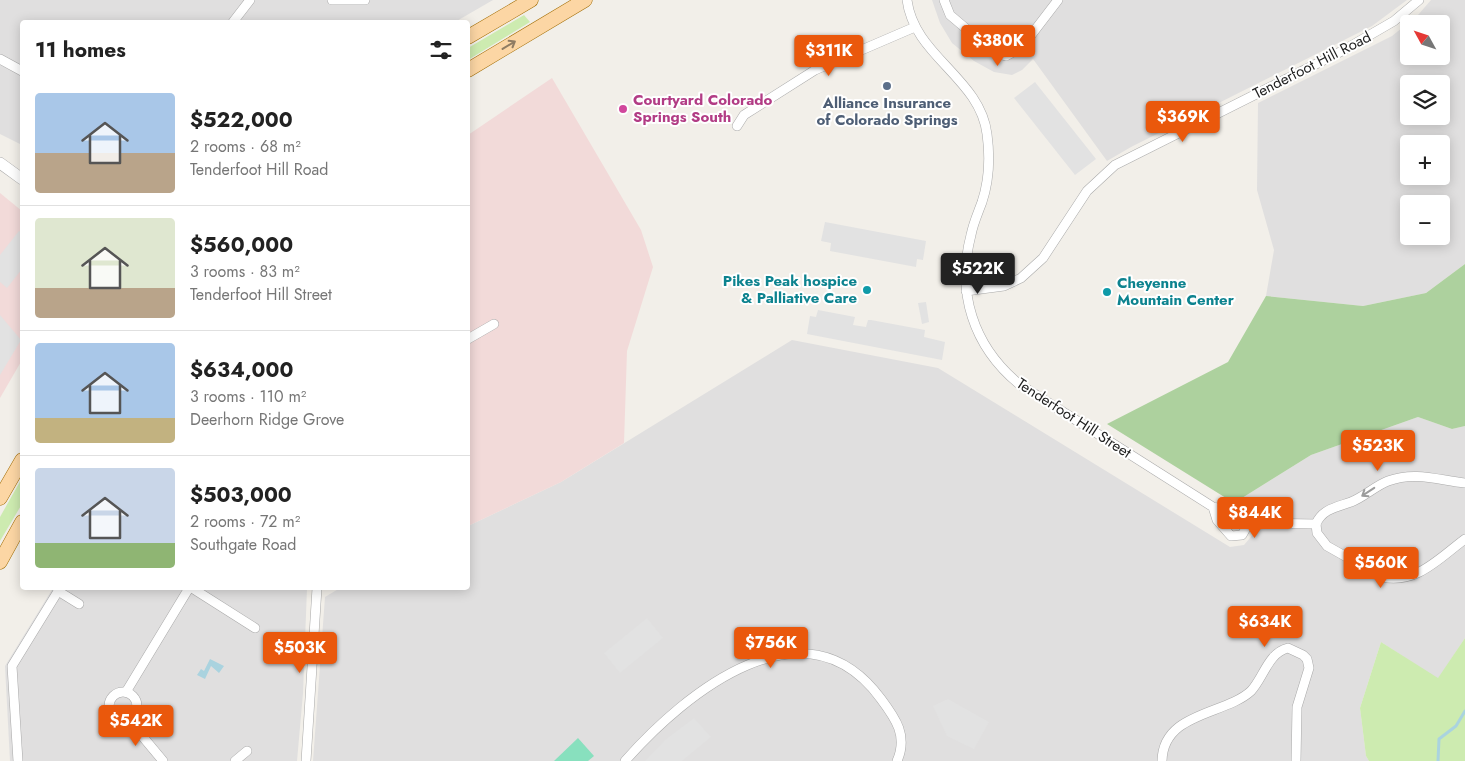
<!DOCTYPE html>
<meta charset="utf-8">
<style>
body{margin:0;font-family:Jost,sans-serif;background:#f6f6f6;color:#222;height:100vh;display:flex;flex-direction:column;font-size:19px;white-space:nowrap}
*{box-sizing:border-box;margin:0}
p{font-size:16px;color:#767676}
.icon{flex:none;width:28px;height:28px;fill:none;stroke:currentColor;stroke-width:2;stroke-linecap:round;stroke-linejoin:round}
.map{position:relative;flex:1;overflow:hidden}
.panel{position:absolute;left:20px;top:20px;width:450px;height:570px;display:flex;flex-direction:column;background:#fff;border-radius:5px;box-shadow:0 2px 12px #0003}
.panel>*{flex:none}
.needle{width:32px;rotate:310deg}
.controls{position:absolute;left:1400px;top:15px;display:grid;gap:10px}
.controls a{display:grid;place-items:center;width:50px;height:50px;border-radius:5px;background:#fff;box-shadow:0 2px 12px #0003;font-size:25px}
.price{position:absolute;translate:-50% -42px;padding:0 11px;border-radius:5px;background:#ea580c;color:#fff;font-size:16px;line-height:32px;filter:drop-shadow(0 1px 2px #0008)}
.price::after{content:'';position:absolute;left:50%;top:30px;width:15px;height:11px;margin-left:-8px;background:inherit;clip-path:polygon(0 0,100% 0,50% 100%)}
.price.on{background:#222;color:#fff}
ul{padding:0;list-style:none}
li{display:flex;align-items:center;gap:15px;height:125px;padding:0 15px}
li+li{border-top:1px solid #e0e0e0}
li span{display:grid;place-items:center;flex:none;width:140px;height:100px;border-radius:5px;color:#555}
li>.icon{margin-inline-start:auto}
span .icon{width:60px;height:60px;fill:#fffc;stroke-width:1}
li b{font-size:21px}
h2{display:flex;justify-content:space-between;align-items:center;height:60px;padding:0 15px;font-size:21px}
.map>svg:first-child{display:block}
.residential{fill:#e0dfdf;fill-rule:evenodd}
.commercial{fill:#f2dad9}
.grass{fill:#cdebb0}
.forest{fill:#add19e}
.pitch{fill:#88e0be}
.parking{fill:#e2e2e2}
.water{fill:#aad3df}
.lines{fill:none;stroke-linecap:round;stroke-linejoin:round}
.stream{stroke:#aad3df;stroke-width:3}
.minor-casing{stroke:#a9a9a9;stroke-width:10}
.tertiary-casing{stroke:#a9a9a9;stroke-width:12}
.primary-casing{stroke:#a06b00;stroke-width:15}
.minor{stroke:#fff;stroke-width:9}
.tertiary{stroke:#fff;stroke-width:11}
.primary{stroke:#fcd6a4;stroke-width:14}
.oneway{stroke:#8f7c63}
.oneway2{stroke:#9c9c9c}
.service-dot{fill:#5c6f8a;stroke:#fff;stroke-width:2}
.hotel-dot{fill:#d1479c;stroke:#fff;stroke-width:2}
.culture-dot{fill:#0f9aa8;stroke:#fff;stroke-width:2}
.labels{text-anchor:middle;stroke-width:4;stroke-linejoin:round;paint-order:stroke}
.street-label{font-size:15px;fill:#222;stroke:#fff}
.hotel-label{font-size:15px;font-weight:bold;fill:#b23c85;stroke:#fff;text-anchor:start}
.service-label{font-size:15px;font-weight:bold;fill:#4e5e75;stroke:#fff}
.culture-label{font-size:15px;font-weight:bold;fill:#0d838f;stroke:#fff;text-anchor:end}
</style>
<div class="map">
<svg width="1465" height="761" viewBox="0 0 1465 761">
<rect width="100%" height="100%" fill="#f2efe9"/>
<g class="residential">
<path d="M0,0H493L455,22H22V145L0,134Z"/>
<path d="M932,0H1407L1372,26L1131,147L1107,161L1033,59L1022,70L1012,75L994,72L974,61L952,43L940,23Z"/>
<path d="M1431,0H1465V264L1426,293L1363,306L1266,296L1274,250L1257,190L1258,103L1392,36L1418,15ZM1409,24H1441V56H1409ZM1409,84H1441V116H1409ZM1409,144H1441V176H1409ZM1409,204H1441V236H1409Z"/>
<path d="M792,340L938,368L1230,547L1244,545L1255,532L1252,513L1234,503L1311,455L1418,417L1452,429L1465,426V638L1438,679L1381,642L1360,708L1366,756L1369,761H313L325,597L340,588H468V526L561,482Z"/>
<path d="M53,588H307L303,693L297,761H10L5,666Z"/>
</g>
<g class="commercial">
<path d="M552,78L641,230L653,267L627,351L624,443L561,482L468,526V135Z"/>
<path d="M0,193L22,211V360L0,398Z"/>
</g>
<g class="grass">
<path d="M524,15L530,22L468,60V48Z"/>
<path d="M22,478V504L0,541V517Z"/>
<path d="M1465,638V761H1369L1366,756L1360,708L1381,642L1438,678Z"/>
</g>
<path class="forest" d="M1465,264V426L1452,429L1418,417L1311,455L1234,503L1107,424L1228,362L1266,296L1363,306L1426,293Z"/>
<path class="pitch" d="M578,738L594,756L588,761H554Z"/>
<g class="parking">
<path d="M1035,82L1096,159L1075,175L1014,98Z"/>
<path d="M825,222L926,241L923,260L917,259L916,267L830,251L831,243L821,241Z"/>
<path d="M19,231L22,233V269L7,288L0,282V255Z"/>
<path d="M926,302L929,322L922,324L918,303Z"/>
<path d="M818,310L855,317L853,325L866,327L868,320H871L925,330L924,337L945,342L942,360L807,334L810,316L816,317Z"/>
<path d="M0,315L21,340L0,375Z"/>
<path d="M647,618L663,638L620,673L604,653Z"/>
<path d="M948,699L989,722L974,749L947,736L933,706Z"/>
<path d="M694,718L711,737L682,761H645L665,740Z"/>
</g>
<path class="water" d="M210,659L224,666L219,673L211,666L205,679L197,675L201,669L204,671Z"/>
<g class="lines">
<path class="stream" d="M1438,761L1439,739L1456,726L1465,711"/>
<g class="minor-casing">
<g id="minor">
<path d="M332,0H365"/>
<path d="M907,0C914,56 980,78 987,134C990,156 989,181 982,202C978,213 973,224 971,235C956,292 973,346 1019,384L1213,507L1243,514L1249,523L1242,535L1231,536L1217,520L1213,507"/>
<path d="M944,0L950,15L995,53L1006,56L1022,47L1058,0"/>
<path d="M233,22L250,0"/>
<path d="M0,59L22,71"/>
<path d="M737,126L744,115L815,70L915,27"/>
<path d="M966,291L1004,286L1021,278L1043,258L1087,191L1115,165L1344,50L1394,21L1419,0"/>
<path d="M468,339L494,324"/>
<path d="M1465,483C1438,480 1415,471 1388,481C1375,486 1364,497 1351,502C1337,507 1322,509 1316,524L1317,533L1327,546L1382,577C1417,584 1438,559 1465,539"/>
<path d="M1249,523L1316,524"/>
<path d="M192,588L255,628"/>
<path d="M58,591L79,604"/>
<path d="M126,692L189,588"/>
<circle cx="123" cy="706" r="14"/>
<path d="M128,719L163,761"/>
<path d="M18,761L12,666L60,588"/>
<path d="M235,761L247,751"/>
<path d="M306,761L317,588"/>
<path d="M625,761C686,692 805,595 881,699C896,719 908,736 897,761"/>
<path d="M1162,761C1163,712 1225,715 1251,691C1264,677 1268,653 1288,648L1303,655L1307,659L1309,668L1297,707L1296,761"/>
</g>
</g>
<g class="tertiary-casing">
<path id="tertiary" d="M0,163L22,179"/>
</g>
<g class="primary-casing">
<g id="primary">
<path d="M468,37L531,0"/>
<path d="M468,70L585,0"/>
<path d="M0,498L22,460"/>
<path d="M0,562L22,522"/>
</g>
</g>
<use href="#minor" class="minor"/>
<use href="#tertiary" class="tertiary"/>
<use href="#primary" class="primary"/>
</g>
<defs><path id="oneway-shaft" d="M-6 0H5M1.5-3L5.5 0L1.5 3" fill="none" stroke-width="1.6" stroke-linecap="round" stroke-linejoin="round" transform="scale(1.25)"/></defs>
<use class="oneway" href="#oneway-shaft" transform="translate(509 45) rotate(-31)"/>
<use class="oneway2" href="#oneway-shaft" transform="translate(1368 492) rotate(147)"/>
<circle class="service-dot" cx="887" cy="86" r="5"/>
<circle class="hotel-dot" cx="623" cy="109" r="5"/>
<g class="culture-dot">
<circle cx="867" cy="290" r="5"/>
<circle cx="1107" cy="292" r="5"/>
</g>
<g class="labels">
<g class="street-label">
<text transform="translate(1312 65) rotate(-27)" y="5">Tenderfoot Hill Road</text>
<text transform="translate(1074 418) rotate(33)" y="5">Tenderfoot Hill Street</text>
</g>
<g class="hotel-label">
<text x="633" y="105">Courtyard Colorado<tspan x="633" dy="17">Springs South</tspan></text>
</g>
<g class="service-label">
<text x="887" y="108">Alliance Insurance<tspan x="887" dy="17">of Colorado Springs</tspan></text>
</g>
<g class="culture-label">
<text x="857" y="286">Pikes Peak hospice<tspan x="857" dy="17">&amp; Palliative Care</tspan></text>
<text x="1117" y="288" text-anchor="start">Cheyenne<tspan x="1117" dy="17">Mountain Center</tspan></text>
</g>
</g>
</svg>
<div class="controls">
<a><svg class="needle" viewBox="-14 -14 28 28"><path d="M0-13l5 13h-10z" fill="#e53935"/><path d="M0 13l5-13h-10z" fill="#767676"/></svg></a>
<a><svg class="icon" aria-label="layers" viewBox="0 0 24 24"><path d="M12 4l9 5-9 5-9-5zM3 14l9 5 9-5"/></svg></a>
<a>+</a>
<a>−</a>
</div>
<b class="price" style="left:998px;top:67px">$380K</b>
<b class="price" style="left:829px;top:77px">$311K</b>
<b class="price" style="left:1183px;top:143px">$369K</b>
<b class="price on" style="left:978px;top:295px">$522K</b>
<b class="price" style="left:1378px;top:472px">$523K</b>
<b class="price" style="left:1255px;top:539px">$844K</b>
<b class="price" style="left:1381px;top:589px">$560K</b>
<b class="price" style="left:1265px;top:648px">$634K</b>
<b class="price" style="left:771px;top:669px">$756K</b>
<b class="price" style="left:300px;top:674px">$503K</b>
<b class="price" style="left:136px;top:747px">$542K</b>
<section class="panel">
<h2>11 homes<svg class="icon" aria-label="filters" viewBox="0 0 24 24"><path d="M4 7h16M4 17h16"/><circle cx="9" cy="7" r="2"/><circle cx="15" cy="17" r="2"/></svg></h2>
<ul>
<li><span style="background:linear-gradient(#a9c7e8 60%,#b9a48a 0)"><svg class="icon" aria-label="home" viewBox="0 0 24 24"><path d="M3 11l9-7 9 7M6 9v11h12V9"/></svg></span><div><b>$522,000</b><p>2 rooms · 68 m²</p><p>Tenderfoot Hill Road</p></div></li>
<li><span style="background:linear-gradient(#dfe7d0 70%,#b9a48a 0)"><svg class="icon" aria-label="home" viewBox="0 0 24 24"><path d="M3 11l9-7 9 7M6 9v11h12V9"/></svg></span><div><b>$560,000</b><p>3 rooms · 83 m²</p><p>Tenderfoot Hill Street</p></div></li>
<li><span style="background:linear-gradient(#a9c7e8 75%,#c2b280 0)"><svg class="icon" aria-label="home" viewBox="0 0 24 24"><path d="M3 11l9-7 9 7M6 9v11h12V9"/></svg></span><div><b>$634,000</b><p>3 rooms · 110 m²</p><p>Deerhorn Ridge Grove</p></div></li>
<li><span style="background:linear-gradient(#c9d6e8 75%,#8fb573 0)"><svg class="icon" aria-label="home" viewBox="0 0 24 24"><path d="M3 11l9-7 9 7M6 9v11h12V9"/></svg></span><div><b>$503,000</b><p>2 rooms · 72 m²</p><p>Southgate Road</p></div></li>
</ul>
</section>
</div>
